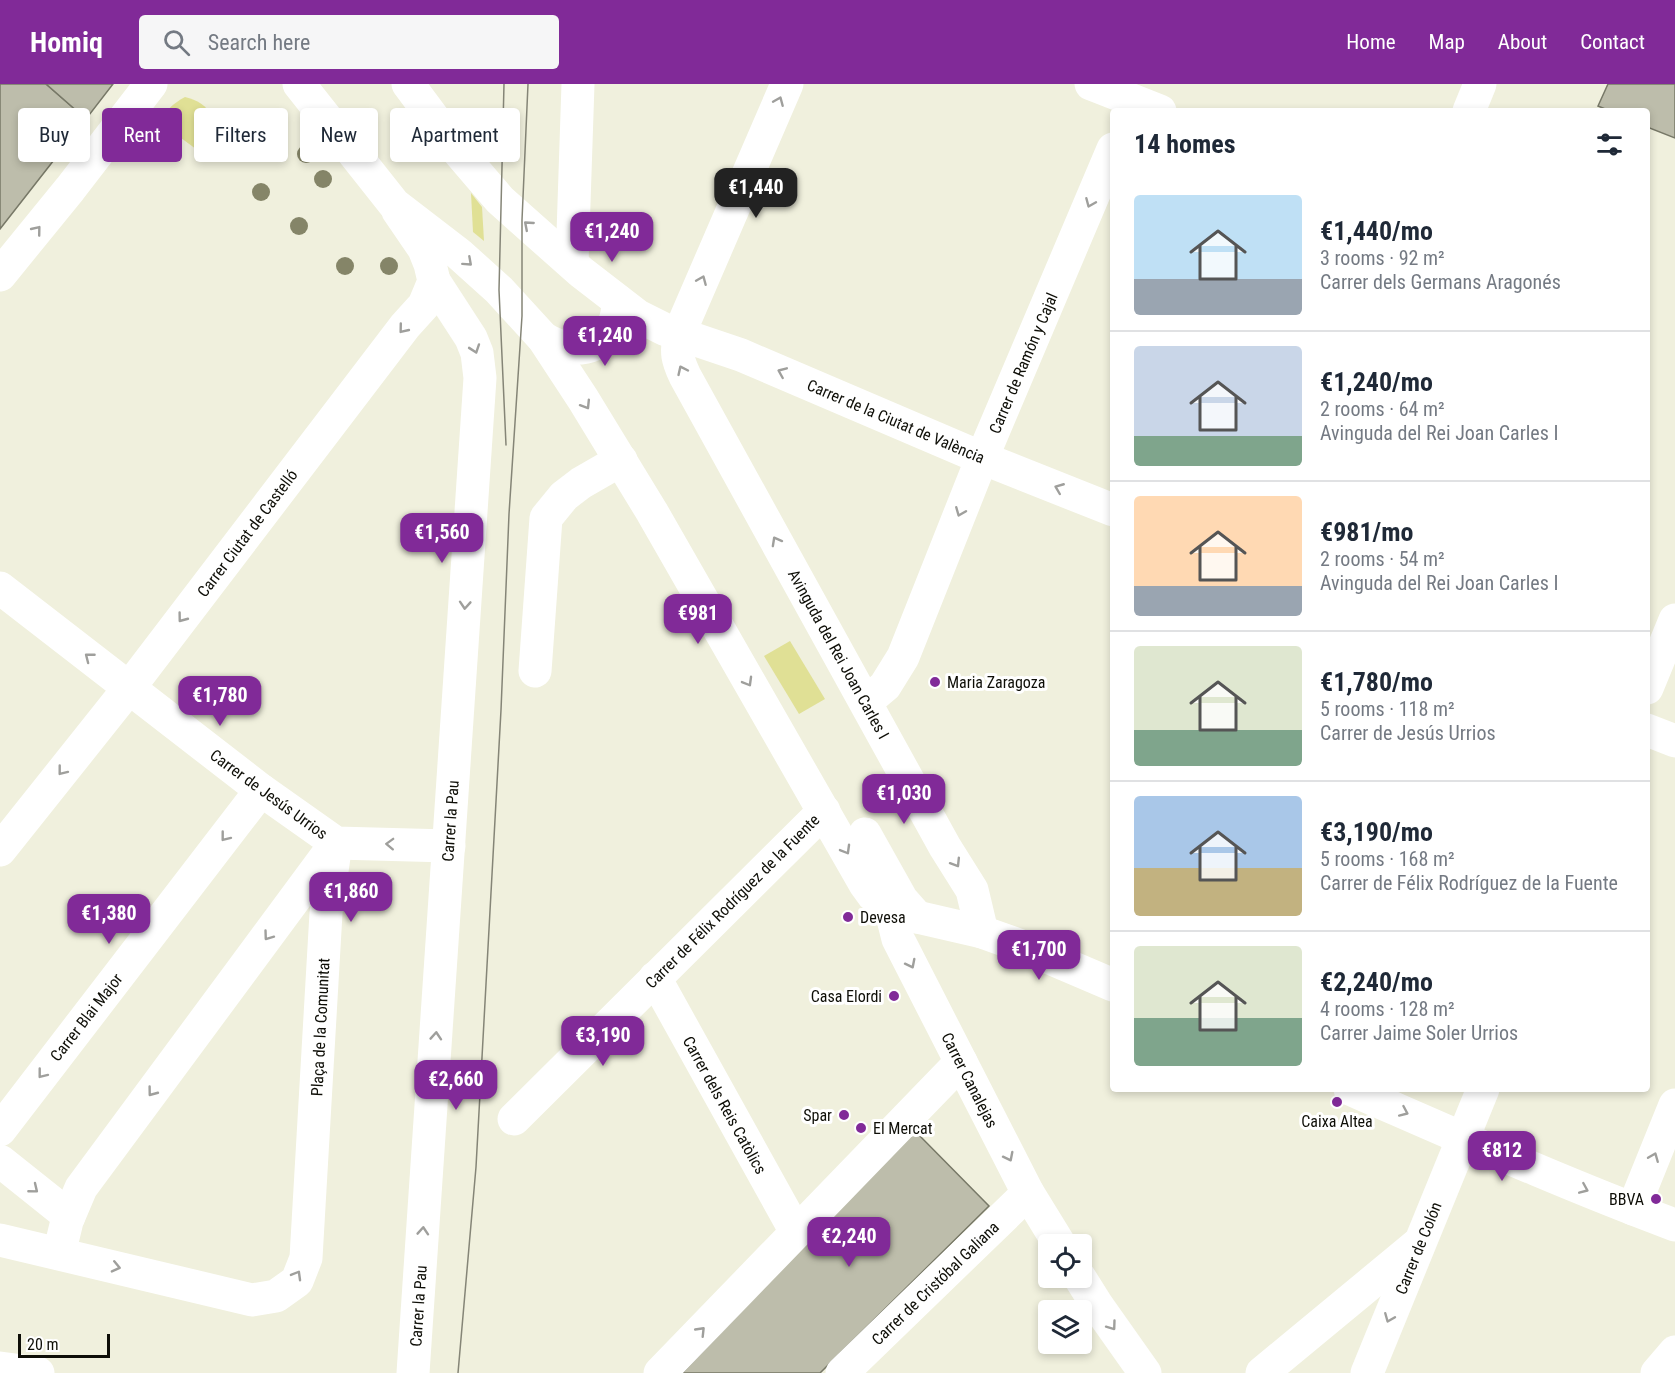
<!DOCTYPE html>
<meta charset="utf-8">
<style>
body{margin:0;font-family:"Roboto Condensed",sans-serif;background:#f6f6f7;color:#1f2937;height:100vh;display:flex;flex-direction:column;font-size:22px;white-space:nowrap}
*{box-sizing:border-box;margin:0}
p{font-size:20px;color:#747a83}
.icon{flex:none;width:33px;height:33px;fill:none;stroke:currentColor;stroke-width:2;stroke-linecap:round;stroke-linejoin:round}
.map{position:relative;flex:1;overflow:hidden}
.drawer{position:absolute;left:1110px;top:24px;width:540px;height:984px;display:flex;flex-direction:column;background:#fff;border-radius:6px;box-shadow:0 3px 9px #0003}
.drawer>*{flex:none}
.banner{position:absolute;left:18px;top:24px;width:570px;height:54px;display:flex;gap:12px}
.controls{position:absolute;left:1038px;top:1150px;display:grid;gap:12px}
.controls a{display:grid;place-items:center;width:54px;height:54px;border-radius:6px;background:#fff;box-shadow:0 3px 9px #0003;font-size:30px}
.scale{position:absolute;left:18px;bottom:15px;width:92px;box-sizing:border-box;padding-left:6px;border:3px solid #0e0e07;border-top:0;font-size:16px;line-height:21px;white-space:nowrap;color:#0e0e07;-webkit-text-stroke:4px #fff;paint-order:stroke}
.price{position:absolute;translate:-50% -51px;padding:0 14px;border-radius:12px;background:#812a98;color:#fff;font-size:20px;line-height:39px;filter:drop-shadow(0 2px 3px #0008)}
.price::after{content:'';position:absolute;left:50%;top:36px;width:18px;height:14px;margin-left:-9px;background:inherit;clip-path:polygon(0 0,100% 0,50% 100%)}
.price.current{background:#222;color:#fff}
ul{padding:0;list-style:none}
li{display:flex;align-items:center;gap:18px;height:150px;padding:0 24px}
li+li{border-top:2px solid #e0e1e3}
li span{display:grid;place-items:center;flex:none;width:168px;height:120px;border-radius:6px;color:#555}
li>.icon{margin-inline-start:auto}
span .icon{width:72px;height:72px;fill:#fffc;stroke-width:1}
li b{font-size:26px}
h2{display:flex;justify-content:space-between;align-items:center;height:72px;padding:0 24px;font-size:26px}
.pill{padding:0 21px;border-radius:6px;background:#fff;box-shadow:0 3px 9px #0003;font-size:21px;line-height:54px}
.pill.current{background:#812a98;color:#fff}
header{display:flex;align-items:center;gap:36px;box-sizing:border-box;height:84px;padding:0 30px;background:#812a98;color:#fff}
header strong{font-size:28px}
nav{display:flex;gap:33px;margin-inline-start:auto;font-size:21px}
.search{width:420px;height:54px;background:#f6f6f7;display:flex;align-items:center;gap:15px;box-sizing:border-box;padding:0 21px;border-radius:6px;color:#747a83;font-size:22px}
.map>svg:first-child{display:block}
.green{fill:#e0e095}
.building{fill:#bdbdab;stroke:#777867;stroke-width:1.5}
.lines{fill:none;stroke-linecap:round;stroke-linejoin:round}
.minor{stroke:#fff;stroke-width:33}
.major{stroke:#fff;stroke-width:33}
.tram{stroke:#858577;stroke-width:1.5}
.tree{fill:#858568}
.oneway{stroke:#9f9f9c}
.poi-dot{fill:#812a98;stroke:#fff;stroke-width:2}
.labels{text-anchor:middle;stroke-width:6;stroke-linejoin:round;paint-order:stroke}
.street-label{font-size:16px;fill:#0e0e07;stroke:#fff}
.poi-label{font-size:16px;fill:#0e0e07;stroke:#fff;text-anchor:start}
</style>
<header>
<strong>Homiq</strong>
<div class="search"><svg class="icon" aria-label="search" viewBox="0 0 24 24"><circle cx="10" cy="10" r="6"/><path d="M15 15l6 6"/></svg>Search here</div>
<nav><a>Home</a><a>Map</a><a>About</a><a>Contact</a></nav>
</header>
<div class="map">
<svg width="1675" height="1289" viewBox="0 0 1675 1289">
<rect width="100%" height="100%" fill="#f0f0dd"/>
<g class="green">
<path d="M185,13C197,16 207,21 212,33L200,63L196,65L162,40C163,27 174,19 185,13Z"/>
<path d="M471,109L482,123L484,157L473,148Z"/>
<path d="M790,557L825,615L799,630L764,572Z"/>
</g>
<g class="building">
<path d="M0,0H46L86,35L0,145Z"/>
<path d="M46,0H113L86,35Z"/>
<path d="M1608,0H1675V54L1647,43V27H1610L1598,22Z"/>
<path d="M914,1046L989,1122L820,1289H682Z"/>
</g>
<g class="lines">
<g class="minor">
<path d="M787,0L679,250C676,269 677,275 685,292L945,763L972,806L982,848"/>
<path d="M1091,0L1160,27"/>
<path d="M1469,27L1480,0"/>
<path d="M572,179L578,0"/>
<path d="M0,191L70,105L151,0"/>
<path d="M543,254C578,276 618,262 618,217"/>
<path d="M0,504L261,706L336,759L449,762"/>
<path d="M535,587L546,434L564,412L581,399L621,376"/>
<path d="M1647,604L1675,536"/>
<path d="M866,618L885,602L903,573L982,374L1113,65"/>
<path d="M865,750L902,816L917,833"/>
<path d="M0,766L129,604L405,242L424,221L434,197L430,180L424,165L398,127"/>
<path d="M893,825L894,839L898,855L1028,1109L1060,1161"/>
<path d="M655,894L796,1148"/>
<path d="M514,1035L824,727"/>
<path d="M0,1046L261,706"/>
<path d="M0,1077L69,1132"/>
<path d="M1633,1125L1675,1021"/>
<path d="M0,1156L252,1216L276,1212L297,1197L306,1174L326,829L336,759L81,1104L67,1137L59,1170"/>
<path d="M1080,1194L1097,1221L1145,1289"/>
<path d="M0,1284L38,1289"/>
<path d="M413,1289L480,294L477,269L471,254L434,197"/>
<path d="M660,1289L961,978"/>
<path d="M842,1289L1028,1109"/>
<path d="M1262,1289L1418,1160"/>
<path d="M1367,1289L1483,1005"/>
<path d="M1657,1289L1675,1268"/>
</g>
<g class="major">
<path d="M299,0L394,120L459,170L499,206L543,254L583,315L652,428L865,800L873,811L882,819L893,825L917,833L982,848L1024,863L1113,901"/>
<path d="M408,0L458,67L500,116L581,188L638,232L664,245L741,271L982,374L1113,426"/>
<path d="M1647,646L1675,657"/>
<path d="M1350,1005C1458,1052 1565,1100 1675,1141"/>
</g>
<g class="tram">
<path d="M504,0L499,206L506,361"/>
<path d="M458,1289L476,1083L501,626L509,430L522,232V136L528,0"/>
</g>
</g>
<g class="tree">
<circle cx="228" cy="56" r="9"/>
<circle cx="306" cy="70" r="9"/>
<circle cx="323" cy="95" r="9"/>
<circle cx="261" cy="108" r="9"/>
<circle cx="299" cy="142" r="9"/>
<circle cx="345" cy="182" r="9"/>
<circle cx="389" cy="182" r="9"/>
</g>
<defs><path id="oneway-chevron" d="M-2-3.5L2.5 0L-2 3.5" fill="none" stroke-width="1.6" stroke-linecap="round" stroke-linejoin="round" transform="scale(1.5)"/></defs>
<g class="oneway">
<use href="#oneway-chevron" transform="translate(779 17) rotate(-67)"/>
<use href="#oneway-chevron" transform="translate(1090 119) rotate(113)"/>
<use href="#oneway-chevron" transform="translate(528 141) rotate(-139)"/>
<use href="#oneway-chevron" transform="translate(37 146) rotate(-51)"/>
<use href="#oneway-chevron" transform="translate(468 178) rotate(42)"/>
<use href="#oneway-chevron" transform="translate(702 196) rotate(-67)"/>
<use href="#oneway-chevron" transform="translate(403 245) rotate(129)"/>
<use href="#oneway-chevron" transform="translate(475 265) rotate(71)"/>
<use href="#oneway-chevron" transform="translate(682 286) rotate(-115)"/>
<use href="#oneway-chevron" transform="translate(782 288) rotate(-157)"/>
<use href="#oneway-chevron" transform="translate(586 321) rotate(58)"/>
<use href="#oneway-chevron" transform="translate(1059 404) rotate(-158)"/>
<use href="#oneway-chevron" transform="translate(960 428) rotate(112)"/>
<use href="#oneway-chevron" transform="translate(776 457) rotate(-119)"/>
<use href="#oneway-chevron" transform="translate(465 521) rotate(94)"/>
<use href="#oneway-chevron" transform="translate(182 534) rotate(127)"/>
<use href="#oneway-chevron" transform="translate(89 573) rotate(-142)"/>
<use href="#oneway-chevron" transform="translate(748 598) rotate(60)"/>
<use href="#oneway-chevron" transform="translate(62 687) rotate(128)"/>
<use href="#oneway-chevron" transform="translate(225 753) rotate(128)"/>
<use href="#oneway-chevron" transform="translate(390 760) rotate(-178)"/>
<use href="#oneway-chevron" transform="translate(846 766) rotate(60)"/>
<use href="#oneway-chevron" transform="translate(956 779) rotate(58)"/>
<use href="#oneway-chevron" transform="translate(268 852) rotate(126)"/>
<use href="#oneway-chevron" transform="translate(911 880) rotate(63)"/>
<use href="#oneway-chevron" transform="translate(436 952) rotate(-86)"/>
<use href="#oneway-chevron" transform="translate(42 990) rotate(128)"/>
<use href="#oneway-chevron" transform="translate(152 1008) rotate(127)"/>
<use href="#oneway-chevron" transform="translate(1404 1028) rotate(24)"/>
<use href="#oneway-chevron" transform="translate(1009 1073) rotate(63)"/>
<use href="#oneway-chevron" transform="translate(1654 1073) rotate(-68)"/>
<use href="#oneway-chevron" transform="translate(34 1105) rotate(39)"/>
<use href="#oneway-chevron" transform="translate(1584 1105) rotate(23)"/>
<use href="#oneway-chevron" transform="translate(423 1147) rotate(-86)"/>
<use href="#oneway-chevron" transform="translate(116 1183) rotate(13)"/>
<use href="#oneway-chevron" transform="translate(297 1191) rotate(-60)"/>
<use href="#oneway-chevron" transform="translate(1389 1234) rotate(112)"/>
<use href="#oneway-chevron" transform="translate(1112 1242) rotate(54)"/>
<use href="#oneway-chevron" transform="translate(701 1247) rotate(-46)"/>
</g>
<g class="poi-dot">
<circle cx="935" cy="598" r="6"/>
<circle cx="848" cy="833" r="6"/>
<circle cx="894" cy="912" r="6"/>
<circle cx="1337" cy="1018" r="6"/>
<circle cx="844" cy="1031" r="6"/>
<circle cx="861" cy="1044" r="6"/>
<circle cx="1656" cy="1115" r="6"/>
</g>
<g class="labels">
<g class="street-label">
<text transform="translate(1023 279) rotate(-67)" y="6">Carrer de Ramón y Cajal</text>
<text transform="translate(896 337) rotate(23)" y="6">Carrer de la Ciutat de València</text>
<text transform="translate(247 449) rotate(-53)" y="6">Carrer Ciutat de Castelló</text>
<text transform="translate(839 570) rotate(61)" y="6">Avinguda del Rei Joan Carles I</text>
<text transform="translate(269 710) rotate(36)" y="6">Carrer de Jesús Urrios</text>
<text transform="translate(450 737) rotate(-86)" y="6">Carrer la Pau</text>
<text transform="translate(732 817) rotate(-45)" y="6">Carrer de Félix Rodríguez de la Fuente</text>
<text transform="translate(86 933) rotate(-52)" y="6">Carrer Blai Major</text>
<text transform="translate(320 943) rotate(-87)" y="6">Plaça de la Comunitat</text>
<text transform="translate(970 996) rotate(63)" y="6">Carrer Canalejas</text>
<text transform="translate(725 1021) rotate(61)" y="6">Carrer dels Reis Catòlics</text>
<text transform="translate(1418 1164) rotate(-68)" y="6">Carrer de Colón</text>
<text transform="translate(935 1199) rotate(-44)" y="6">Carrer de Cristóbal Galiana</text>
<text transform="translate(418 1222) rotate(-86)" y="6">Carrer la Pau</text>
</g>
<g class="poi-label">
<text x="947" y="604">Maria Zaragoza</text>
<text x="860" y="839">Devesa</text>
<text x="882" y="918" text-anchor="end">Casa Elordi</text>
<text x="832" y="1037" text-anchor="end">Spar</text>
<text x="1337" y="1043" text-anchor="middle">Caixa Altea</text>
<text x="873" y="1050">El Mercat</text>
<text x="1644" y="1121" text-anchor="end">BBVA</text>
</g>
</g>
</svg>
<div class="controls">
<a><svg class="icon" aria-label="locate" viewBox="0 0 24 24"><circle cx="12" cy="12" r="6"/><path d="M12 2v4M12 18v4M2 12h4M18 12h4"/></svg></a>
<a><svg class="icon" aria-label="layers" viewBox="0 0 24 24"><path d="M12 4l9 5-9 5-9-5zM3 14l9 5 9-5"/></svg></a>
</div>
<div class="scale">20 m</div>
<b class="price current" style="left:756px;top:135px">€1,440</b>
<b class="price" style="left:612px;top:179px">€1,240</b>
<b class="price" style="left:605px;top:283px">€1,240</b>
<b class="price" style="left:442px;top:480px">€1,560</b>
<b class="price" style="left:698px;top:561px">€981</b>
<b class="price" style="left:220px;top:643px">€1,780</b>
<b class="price" style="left:904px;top:741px">€1,030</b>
<b class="price" style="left:351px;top:839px">€1,860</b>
<b class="price" style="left:109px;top:861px">€1,380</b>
<b class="price" style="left:1039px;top:897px">€1,700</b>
<b class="price" style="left:603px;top:983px">€3,190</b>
<b class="price" style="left:456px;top:1027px">€2,660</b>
<b class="price" style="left:1502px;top:1098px">€812</b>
<b class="price" style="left:849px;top:1184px">€2,240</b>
<div class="banner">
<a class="pill">Buy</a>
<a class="pill current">Rent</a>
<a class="pill">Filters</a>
<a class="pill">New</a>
<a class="pill">Apartment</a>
</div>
<section class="drawer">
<h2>14 homes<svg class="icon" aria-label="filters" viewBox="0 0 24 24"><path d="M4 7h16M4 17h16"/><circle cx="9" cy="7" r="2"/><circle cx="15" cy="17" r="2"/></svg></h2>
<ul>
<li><span style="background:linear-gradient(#bfe0f5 70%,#9aa5b1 0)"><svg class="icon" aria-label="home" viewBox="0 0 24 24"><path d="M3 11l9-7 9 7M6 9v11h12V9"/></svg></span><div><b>€1,440/mo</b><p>3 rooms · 92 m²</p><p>Carrer dels Germans Aragonés</p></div></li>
<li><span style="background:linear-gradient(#c9d6e8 75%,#7fa58c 0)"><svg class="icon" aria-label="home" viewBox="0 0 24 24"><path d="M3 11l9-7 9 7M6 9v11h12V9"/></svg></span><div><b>€1,240/mo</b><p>2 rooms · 64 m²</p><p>Avinguda del Rei Joan Carles I</p></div></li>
<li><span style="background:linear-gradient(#ffd9b3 75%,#9aa5b1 0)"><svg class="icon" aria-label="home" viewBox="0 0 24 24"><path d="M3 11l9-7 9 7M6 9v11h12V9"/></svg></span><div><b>€981/mo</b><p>2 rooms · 54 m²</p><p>Avinguda del Rei Joan Carles I</p></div></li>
<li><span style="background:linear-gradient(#dfe7d0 70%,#7fa58c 0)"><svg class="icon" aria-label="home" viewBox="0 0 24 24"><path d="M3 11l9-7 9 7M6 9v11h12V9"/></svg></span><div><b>€1,780/mo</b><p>5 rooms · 118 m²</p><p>Carrer de Jesús Urrios</p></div></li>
<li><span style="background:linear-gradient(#a9c7e8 60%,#c2b280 0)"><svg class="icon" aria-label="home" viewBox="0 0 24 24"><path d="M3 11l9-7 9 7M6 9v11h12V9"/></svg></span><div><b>€3,190/mo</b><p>5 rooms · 168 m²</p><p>Carrer de Félix Rodríguez de la Fuente</p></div></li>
<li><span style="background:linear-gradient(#dfe7d0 60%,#7fa58c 0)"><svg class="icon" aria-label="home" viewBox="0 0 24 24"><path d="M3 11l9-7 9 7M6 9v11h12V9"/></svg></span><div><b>€2,240/mo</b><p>4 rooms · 128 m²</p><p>Carrer Jaime Soler Urrios</p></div></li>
</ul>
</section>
</div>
